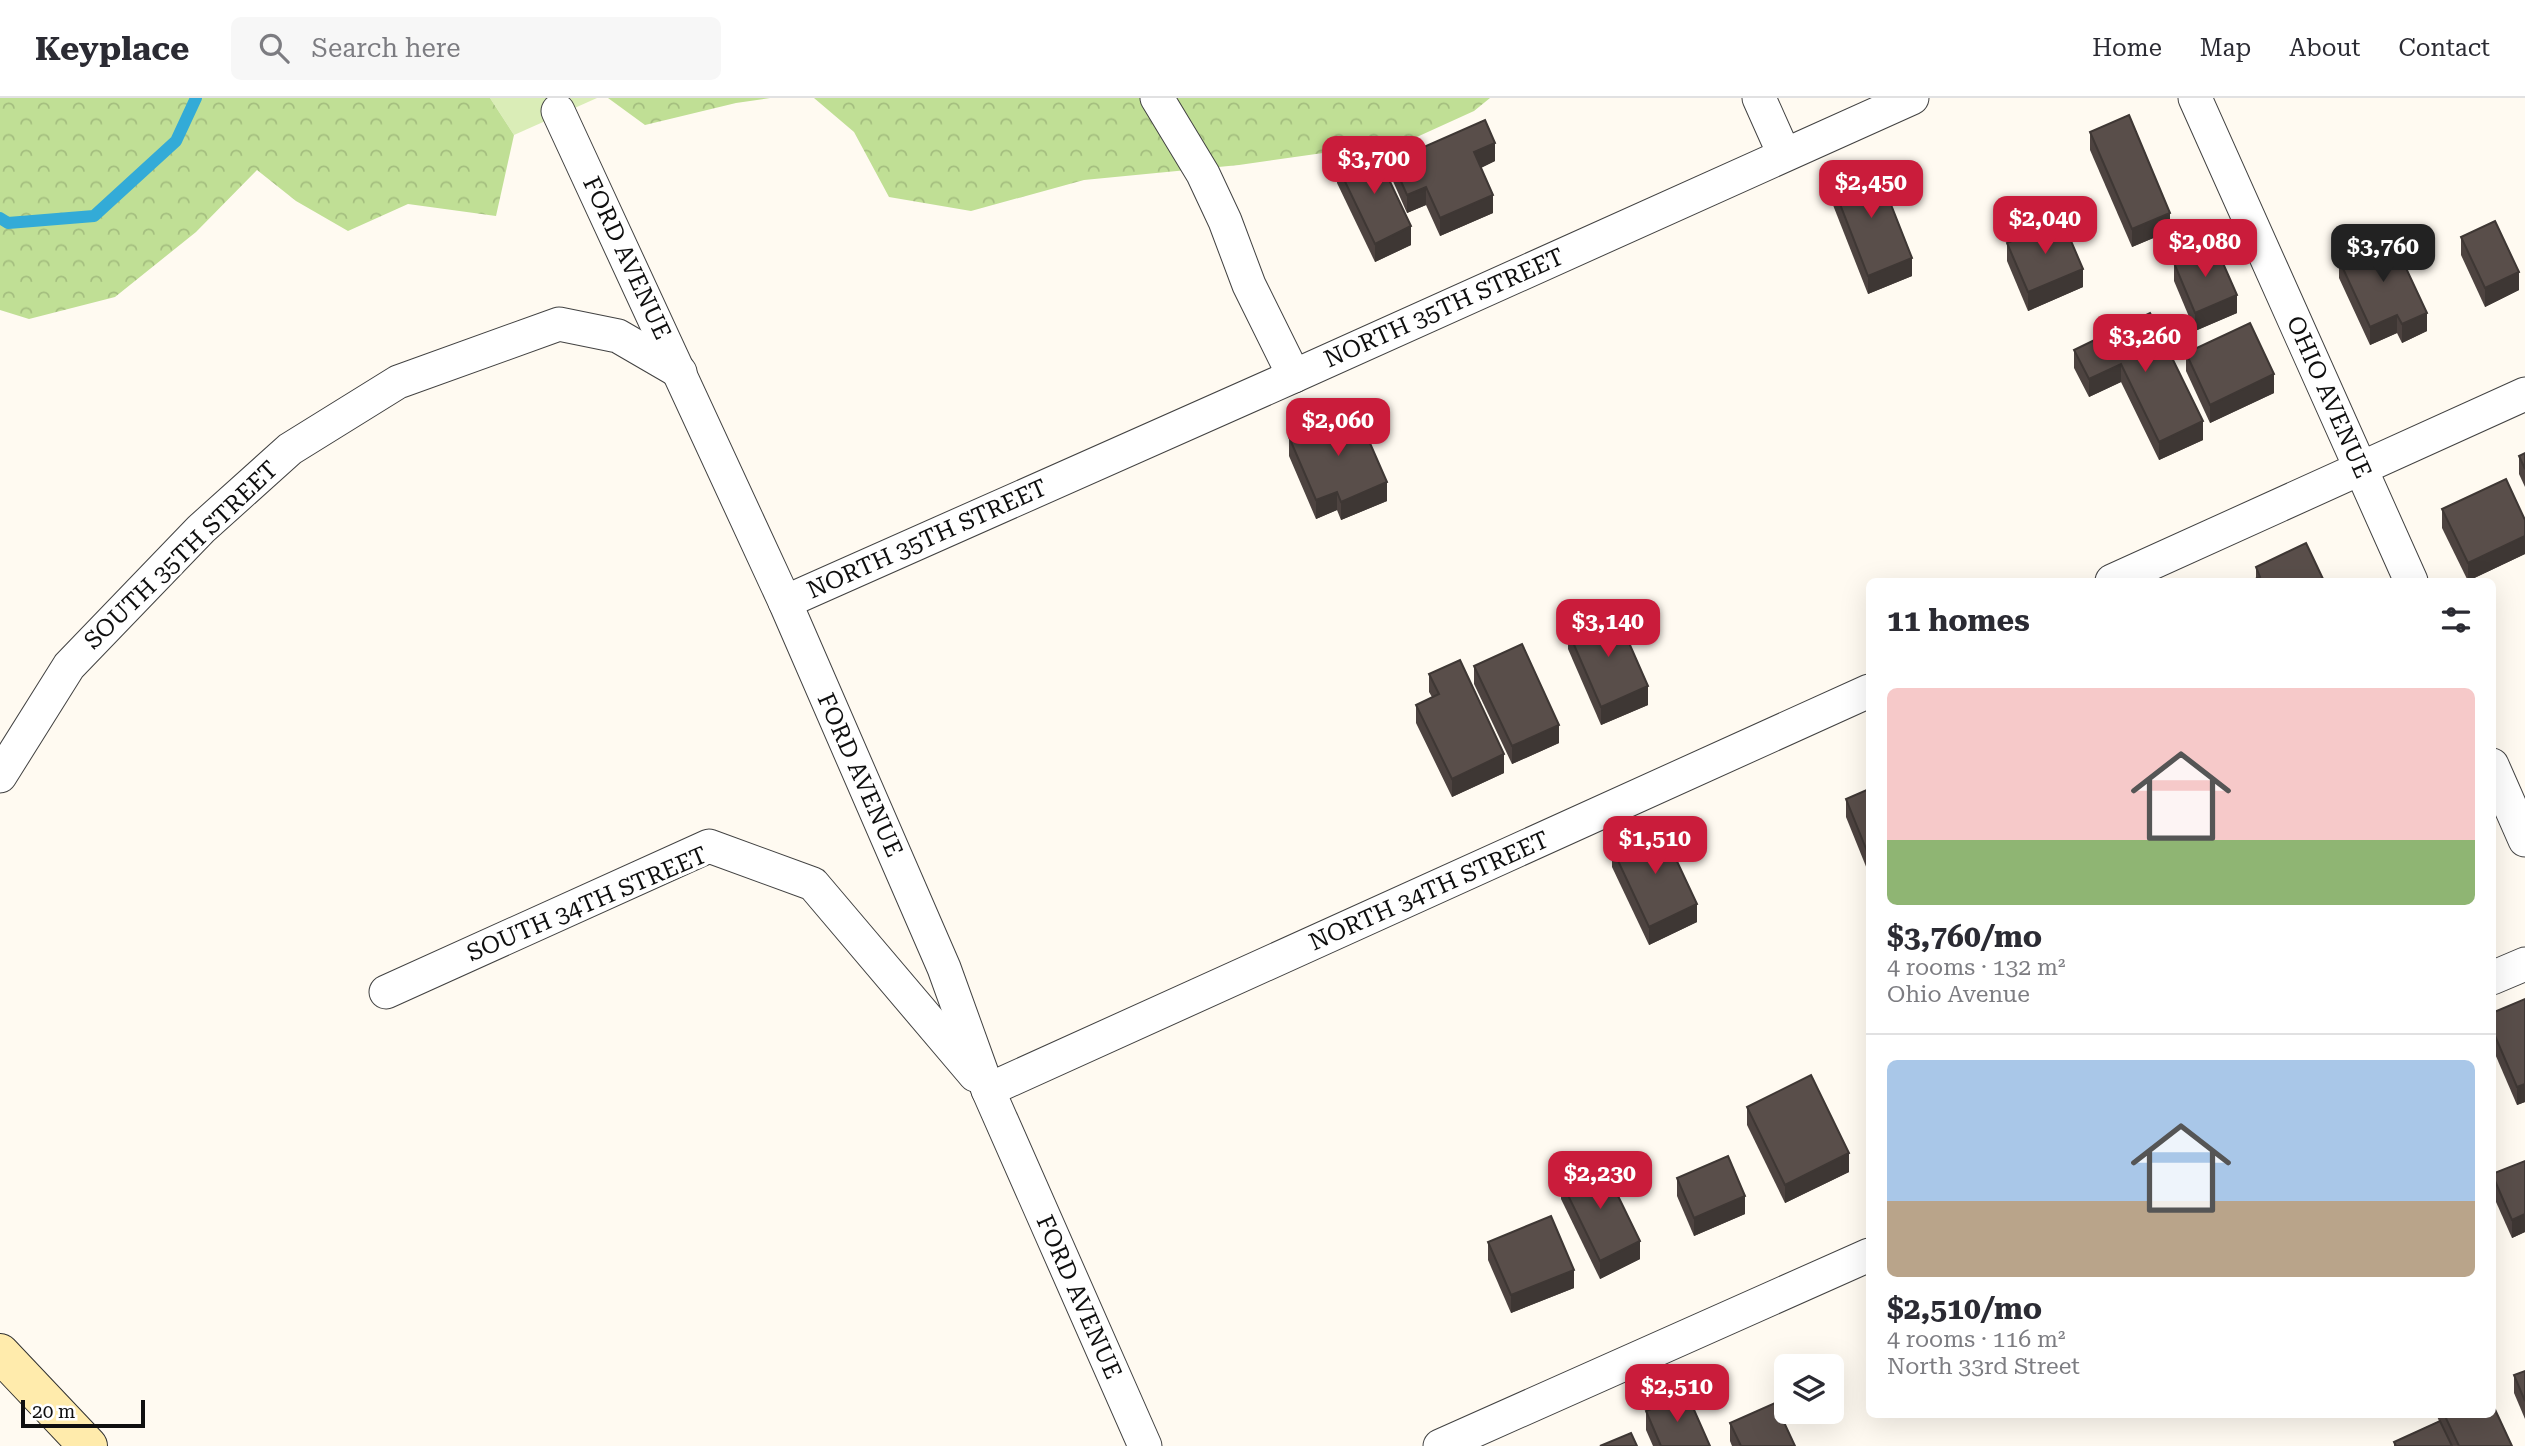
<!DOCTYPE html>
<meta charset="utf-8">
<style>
body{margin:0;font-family:"Roboto Serif",serif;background:#f7f7f7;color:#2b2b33;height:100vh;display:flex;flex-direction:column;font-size:26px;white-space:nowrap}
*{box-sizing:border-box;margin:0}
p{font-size:23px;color:#7c7c81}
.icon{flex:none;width:38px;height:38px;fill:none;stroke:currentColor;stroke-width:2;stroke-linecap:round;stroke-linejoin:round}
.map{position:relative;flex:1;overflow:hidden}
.panel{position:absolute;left:1866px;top:480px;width:630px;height:840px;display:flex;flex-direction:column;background:#fff;border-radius:10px;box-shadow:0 7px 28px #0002}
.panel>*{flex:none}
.tools{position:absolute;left:1774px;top:1256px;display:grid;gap:14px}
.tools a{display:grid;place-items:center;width:70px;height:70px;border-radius:10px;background:#fff;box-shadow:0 7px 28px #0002;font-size:35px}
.scale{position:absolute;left:21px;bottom:18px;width:124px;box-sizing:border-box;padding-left:7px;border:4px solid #0f0f0f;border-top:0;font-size:19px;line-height:24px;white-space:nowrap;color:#0f0f0f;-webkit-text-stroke:5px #fff;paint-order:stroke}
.price{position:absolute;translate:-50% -60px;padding:0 16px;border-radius:14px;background:#ca1c3b;color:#fff;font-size:23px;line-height:46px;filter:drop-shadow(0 2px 4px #0008)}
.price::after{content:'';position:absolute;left:50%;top:42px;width:21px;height:16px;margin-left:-10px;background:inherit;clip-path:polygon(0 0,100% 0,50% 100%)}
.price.current{background:#222;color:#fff}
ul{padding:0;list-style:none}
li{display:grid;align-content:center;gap:14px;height:371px;padding:0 21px}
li+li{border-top:2px solid #e1e1e2}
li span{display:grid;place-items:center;height:217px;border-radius:10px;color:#555}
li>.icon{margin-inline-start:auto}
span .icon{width:126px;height:126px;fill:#fffc;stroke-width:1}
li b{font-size:30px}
h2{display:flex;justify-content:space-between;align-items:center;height:84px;padding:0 21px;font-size:30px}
header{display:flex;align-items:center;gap:42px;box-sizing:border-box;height:98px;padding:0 35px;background:#fff;border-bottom:2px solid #e1e1e2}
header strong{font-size:33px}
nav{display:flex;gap:38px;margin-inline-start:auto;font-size:24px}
.search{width:490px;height:63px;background:#f7f7f7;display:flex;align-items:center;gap:18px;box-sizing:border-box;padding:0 24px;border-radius:10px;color:#7c7c81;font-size:26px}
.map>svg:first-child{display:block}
.grass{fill:#daedb7}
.forest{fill:url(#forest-crowns)}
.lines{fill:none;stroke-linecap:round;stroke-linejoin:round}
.stream{stroke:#33abd7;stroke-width:12}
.minor-casing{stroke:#424242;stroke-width:35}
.secondary-casing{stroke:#313131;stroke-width:40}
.minor{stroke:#fff;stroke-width:33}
.secondary{stroke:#ffebac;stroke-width:38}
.wall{fill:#4d4340}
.shaded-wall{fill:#3e3734}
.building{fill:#594e4a;stroke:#3e3734;stroke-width:2}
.labels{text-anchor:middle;stroke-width:7;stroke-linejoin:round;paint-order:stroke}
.street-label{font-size:24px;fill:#0f0f0f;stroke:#fff}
</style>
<header>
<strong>Keyplace</strong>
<div class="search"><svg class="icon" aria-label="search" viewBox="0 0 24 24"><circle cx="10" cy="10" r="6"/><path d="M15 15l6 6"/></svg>Search here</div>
<nav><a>Home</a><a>Map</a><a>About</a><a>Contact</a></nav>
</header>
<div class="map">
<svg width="2525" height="1348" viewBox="0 0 2525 1348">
<defs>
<pattern id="forest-crowns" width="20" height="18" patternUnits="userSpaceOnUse" patternTransform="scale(1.75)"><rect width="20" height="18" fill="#c0df95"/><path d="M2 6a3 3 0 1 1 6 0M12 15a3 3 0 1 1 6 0" fill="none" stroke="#a4be7f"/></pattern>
</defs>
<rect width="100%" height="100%" fill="#fffaf1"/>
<path class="grass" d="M490,0H597L514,37Z"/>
<g class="forest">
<path d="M0,0H490L514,37L496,118L408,106L348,133L296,103L257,72L196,134L115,199L29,221L0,212Z"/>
<path d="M608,0H770L736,5L645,27Z"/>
<path d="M814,0H1490L1474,13L1408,43L1239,67L1084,82L971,113L889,99L854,34Z"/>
</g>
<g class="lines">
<path class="stream" d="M0,120L8,125L94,118L176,43L196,0"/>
<g class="minor-casing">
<g id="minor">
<path d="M1157,0L1203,76L1225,123L1249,187L1294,278"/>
<path d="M1759,0L1784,56"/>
<path d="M2195,0L2411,483"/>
<path d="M558,13L785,504L944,870L988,992L1145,1348"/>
<path d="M2112,483L2525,296"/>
<path d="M785,504L1294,278L1912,0"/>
<path d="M2492,667L2525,742"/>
<path d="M0,678L69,568L201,431L290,351L398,284L559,226L618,238L680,274"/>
<path d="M2492,880L2525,866"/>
<path d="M386,894L709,748L813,786L975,977"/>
<path d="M988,992L1869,593"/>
<path d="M1440,1348L1869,1157"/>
</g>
</g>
<g class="secondary-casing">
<path id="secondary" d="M0,1255L88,1348"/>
</g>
<use href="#minor" class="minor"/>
<use href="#secondary" class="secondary"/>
</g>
<g class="wall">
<path d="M2090,34L2170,133L2132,149L2090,52Z"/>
<path d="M1392,63H1495L1481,70L1493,115L1440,138L1426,107L1407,115L1392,81Z"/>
<path d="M1337,67L1411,147L1375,164L1337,85Z"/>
<path d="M1831,83L1912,178L1868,196L1831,102Z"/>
<path d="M2461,139L2519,192L2485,209L2461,157Z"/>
<path d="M2007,145L2083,189L2028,213L2007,163Z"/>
<path d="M2339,162L2427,233L2402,245L2397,235L2370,247L2339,180Z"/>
<path d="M2174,165L2237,215L2195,233L2174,183Z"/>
<path d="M2150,215L2203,342L2159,362L2121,284L2089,299L2074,270V252Z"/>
<path d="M2186,255L2274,295L2210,325L2186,273Z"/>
<path d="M1289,339L1387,403L1341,422L1337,412L1316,421L1289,358Z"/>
<path d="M2525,355V389L2519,376V358Z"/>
<path d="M2442,411L2525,422V456L2468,483L2442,430Z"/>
<path d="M2256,469L2324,483L2256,481Z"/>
<path d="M1568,533L1648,607L1601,627L1568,551Z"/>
<path d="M1474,568L1559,645L1512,666L1474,586Z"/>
<path d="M1429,576L1504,675L1452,699L1416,625V607L1432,599L1429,594Z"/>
<path d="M1869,691V776L1846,719V701Z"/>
<path d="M1612,750L1697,824L1649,847L1612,769Z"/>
<path d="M2525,901V1004L2517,1007L2492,949V915Z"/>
<path d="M1869,953V980L1866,973V954Z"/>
<path d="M1747,1009L1849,1074L1785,1105L1747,1027Z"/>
<path d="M2525,1063V1134L2512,1140L2492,1095V1076Z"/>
<path d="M1677,1080L1745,1116L1694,1138L1677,1098Z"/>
<path d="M1561,1083L1640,1161L1600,1181L1561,1101Z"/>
<path d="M1488,1144L1574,1190L1511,1215L1488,1162Z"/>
<path d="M2525,1273V1321L2514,1295V1277Z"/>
<path d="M1646,1313L1710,1348H1653L1646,1332Z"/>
<path d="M2436,1316H2492L2512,1348H2394V1344L2439,1323Z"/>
<path d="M1730,1325L1795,1348H1732L1730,1343Z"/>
</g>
<g class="shaded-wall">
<path d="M1495,45V63L1474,73V54Z"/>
<path d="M1426,89V107L1407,115V97Z"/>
<path d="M1493,97V115L1440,138V120Z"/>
<path d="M2170,115V133L2132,149V131Z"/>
<path d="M1411,128V147L1375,164V146Z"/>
<path d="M1912,160V178L1868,196V178Z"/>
<path d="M2083,171V189L2028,213V194Z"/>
<path d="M2519,174V192L2485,209V190Z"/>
<path d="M2237,197V215L2195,233V215Z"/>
<path d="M2427,215V233L2402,245V226Z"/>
<path d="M2397,217V235L2370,247V229Z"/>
<path d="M2121,266V284L2089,299V281Z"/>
<path d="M2274,276V295L2210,325V307Z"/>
<path d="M2203,323V342L2159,362V344Z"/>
<path d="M1387,384V403L1341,422V404Z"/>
<path d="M1337,394V412L1316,421V402Z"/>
<path d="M2525,438V456L2468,483V465Z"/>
<path d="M1648,588V607L1601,627V609Z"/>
<path d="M1559,627V645L1512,666V648Z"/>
<path d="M1504,656V675L1452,699V681Z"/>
<path d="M1697,806V824L1649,847V829Z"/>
<path d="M2525,986V1004L2517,1007V989Z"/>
<path d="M1849,1055V1074L1785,1105V1087Z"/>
<path d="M1745,1098V1116L1694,1138V1120Z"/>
<path d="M2525,1116V1134L2512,1140V1122Z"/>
<path d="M1640,1143V1161L1600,1181V1163Z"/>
<path d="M1574,1172V1190L1511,1215V1197Z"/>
</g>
<g class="building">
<path d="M2129,17L2170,115L2132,131L2090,34Z"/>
<path d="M1485,22L1495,45L1474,54L1493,97L1440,120L1426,89L1407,97L1392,63Z"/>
<path d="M1374,50L1411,128L1375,146L1337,67Z"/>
<path d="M1875,66L1912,160L1868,178L1831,83Z"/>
<path d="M2062,122L2083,171L2028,194L2007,145Z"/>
<path d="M2495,123L2519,174L2485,190L2461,139Z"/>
<path d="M2391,138L2427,215L2402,226L2397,217L2370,229L2339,162Z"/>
<path d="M2215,147L2237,197L2195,215L2174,165Z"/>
<path d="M2150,215L2203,323L2159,344L2121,266L2089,281L2074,252Z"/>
<path d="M2250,225L2274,276L2210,307L2186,255Z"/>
<path d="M1355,311L1387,384L1341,404L1337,394L1316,402L1289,339Z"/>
<path d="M2525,355V371L2519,358Z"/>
<path d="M2506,381L2525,422V438L2468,465L2442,411Z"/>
<path d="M2306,445L2324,483H2251L2260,479L2256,469Z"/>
<path d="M1615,513L1648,588L1601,609L1568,533Z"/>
<path d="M1522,546L1559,627L1512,648L1474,568Z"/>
<path d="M1460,562L1504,656L1452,681L1416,607L1439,596L1429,576Z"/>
<path d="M1869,691V758L1846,701Z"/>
<path d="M1660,727L1697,806L1649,829L1612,750Z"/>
<path d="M2525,901V986L2517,989L2492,931V915Z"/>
<path d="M1811,977L1849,1055L1785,1087L1747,1009Z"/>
<path d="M1728,1058L1745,1098L1694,1120L1677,1080Z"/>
<path d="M1601,1063L1640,1143L1600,1163L1561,1083Z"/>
<path d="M2525,1063V1116L2512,1122L2492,1076Z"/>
<path d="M1551,1118L1574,1172L1511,1197L1488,1144Z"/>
<path d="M2525,1273V1303L2514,1277Z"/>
<path d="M1687,1296L1710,1348H1661L1646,1313Z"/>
<path d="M1775,1305L1795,1348H1741L1730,1325Z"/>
<path d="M2492,1305L2512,1348H2459L2444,1316H2492Z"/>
<path d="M2440,1323L2452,1348H2396L2394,1344Z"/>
<path d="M1631,1335L1637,1348H1600Z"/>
</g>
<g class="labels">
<g class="street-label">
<text transform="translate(627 160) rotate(65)" y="8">FORD AVENUE</text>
<text transform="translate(1444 210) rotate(-24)" y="8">NORTH 35TH STREET</text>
<text transform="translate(2329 299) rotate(66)" y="8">OHIO AVENUE</text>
<text transform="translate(927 441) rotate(-24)" y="8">NORTH 35TH STREET</text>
<text transform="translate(181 457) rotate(-44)" y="8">SOUTH 35TH STREET</text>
<text transform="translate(860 677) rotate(66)" y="8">FORD AVENUE</text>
<text transform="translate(1429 793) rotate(-24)" y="8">NORTH 34TH STREET</text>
<text transform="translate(587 806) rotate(-23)" y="8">SOUTH 34TH STREET</text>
<text transform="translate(1079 1199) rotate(66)" y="8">FORD AVENUE</text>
</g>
</g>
</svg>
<div class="tools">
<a><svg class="icon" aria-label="layers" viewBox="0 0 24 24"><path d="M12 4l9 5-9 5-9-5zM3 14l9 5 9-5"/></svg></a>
</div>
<div class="scale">20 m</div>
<b class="price" style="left:1374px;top:98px">$3,700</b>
<b class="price" style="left:1871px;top:122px">$2,450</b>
<b class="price" style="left:2045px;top:158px">$2,040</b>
<b class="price" style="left:2205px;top:181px">$2,080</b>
<b class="price current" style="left:2383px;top:186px">$3,760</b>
<b class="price" style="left:2145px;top:276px">$3,260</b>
<b class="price" style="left:1338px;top:360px">$2,060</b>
<b class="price" style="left:1608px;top:561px">$3,140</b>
<b class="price" style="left:1655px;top:778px">$1,510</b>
<b class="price" style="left:1600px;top:1113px">$2,230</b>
<b class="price" style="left:1677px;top:1326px">$2,510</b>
<section class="panel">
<h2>11 homes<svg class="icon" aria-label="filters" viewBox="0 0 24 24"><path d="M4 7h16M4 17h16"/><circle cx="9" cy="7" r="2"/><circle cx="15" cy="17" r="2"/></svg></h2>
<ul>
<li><span style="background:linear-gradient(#f6c9c9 70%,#8fb573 0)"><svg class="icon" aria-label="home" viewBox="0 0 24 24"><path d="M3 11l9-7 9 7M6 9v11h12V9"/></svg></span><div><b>$3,760/mo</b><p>4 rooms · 132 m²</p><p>Ohio Avenue</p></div></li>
<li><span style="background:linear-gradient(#a9c7e8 65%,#b9a48a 0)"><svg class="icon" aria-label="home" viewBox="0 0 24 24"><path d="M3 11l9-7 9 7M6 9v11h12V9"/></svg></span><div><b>$2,510/mo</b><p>4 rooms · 116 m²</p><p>North 33rd Street</p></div></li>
</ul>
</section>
</div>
